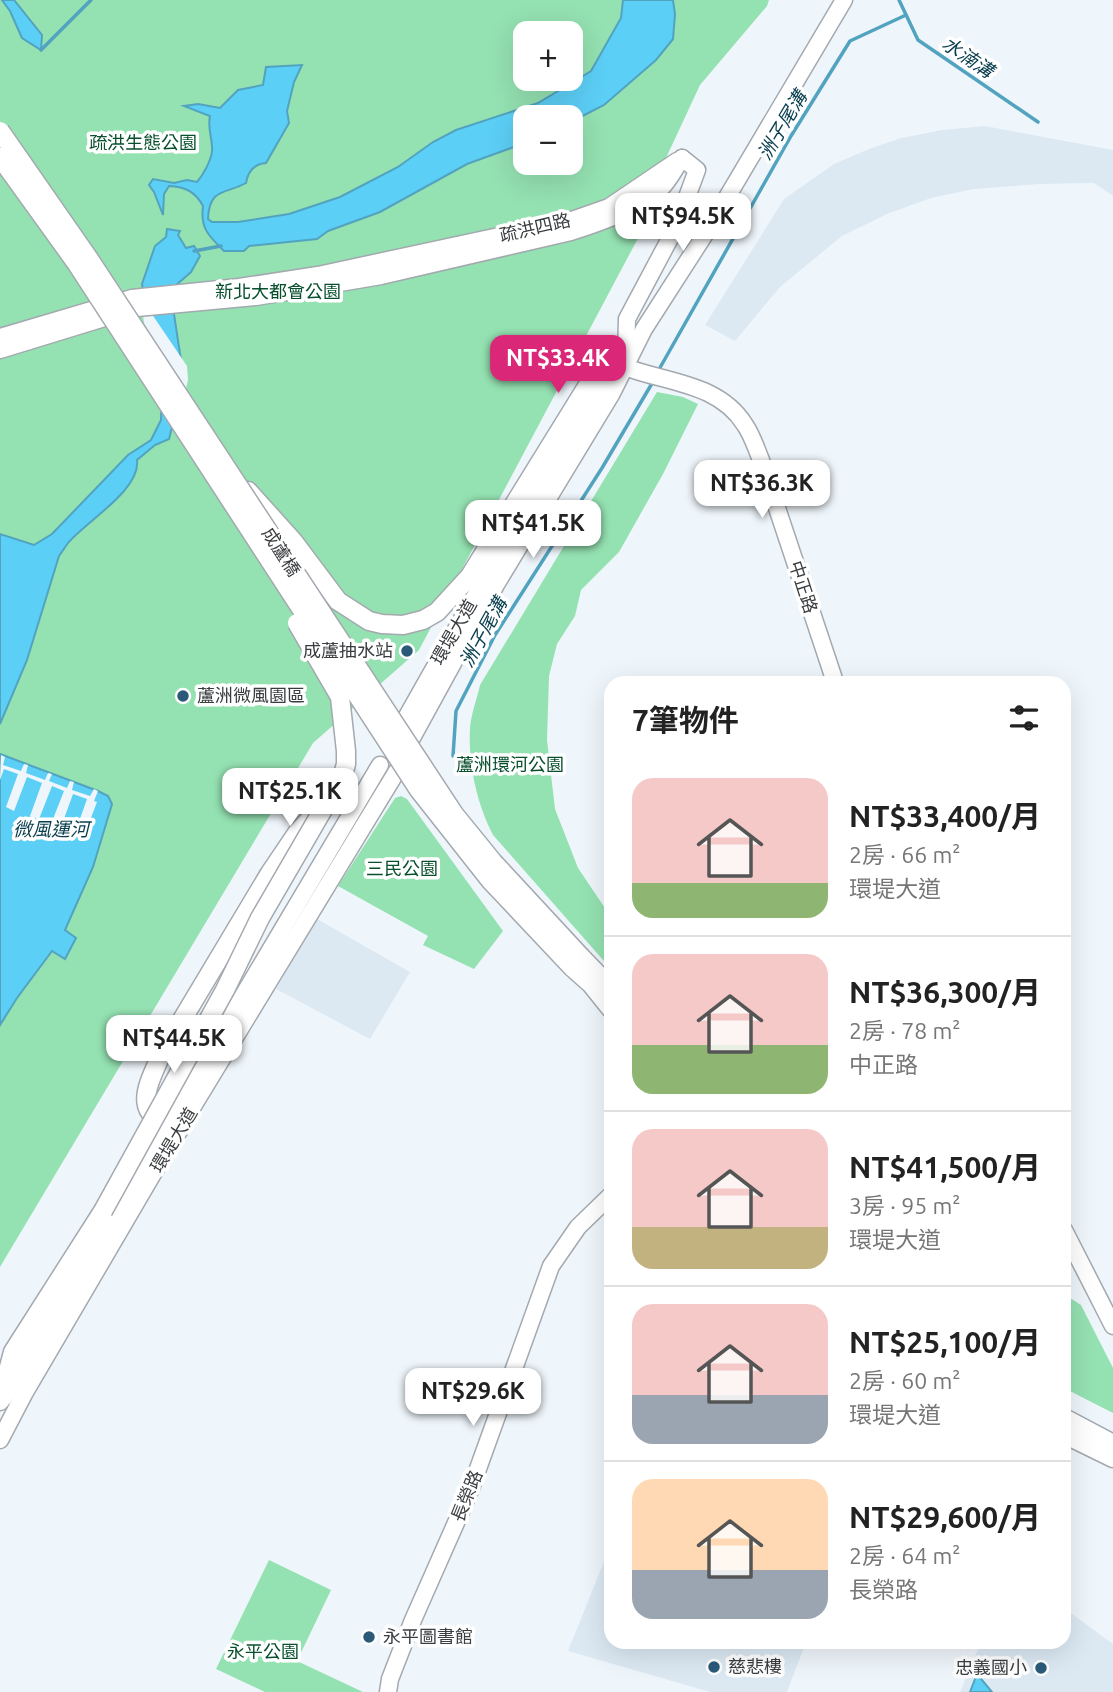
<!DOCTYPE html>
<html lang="zh-TW">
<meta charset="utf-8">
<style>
body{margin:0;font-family:Ubuntu,"Noto Sans TC",sans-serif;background:#f6f6f6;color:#222;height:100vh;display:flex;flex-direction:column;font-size:26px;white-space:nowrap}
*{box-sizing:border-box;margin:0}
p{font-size:23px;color:#767676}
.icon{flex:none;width:38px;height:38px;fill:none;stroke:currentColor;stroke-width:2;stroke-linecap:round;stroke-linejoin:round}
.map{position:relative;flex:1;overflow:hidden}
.details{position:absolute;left:604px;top:676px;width:467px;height:973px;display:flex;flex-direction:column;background:#fff;border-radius:21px;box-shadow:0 7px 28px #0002}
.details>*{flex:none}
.fabs{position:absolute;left:513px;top:21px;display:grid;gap:14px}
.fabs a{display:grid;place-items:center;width:70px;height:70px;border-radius:14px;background:#fff;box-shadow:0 7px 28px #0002;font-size:35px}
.price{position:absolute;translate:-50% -60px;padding:0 16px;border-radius:14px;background:#fff;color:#222;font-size:23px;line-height:46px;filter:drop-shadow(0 2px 4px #0008)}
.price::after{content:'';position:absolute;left:50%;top:42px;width:21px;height:16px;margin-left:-10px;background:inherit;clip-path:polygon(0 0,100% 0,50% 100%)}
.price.selected{background:#db2777;color:#fff}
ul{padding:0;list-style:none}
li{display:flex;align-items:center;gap:21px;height:175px;padding:0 28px}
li+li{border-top:2px solid #e0e0e0}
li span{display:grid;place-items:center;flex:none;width:196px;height:140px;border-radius:21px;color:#555}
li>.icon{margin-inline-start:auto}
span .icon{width:84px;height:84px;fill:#fffc;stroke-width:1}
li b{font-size:30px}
h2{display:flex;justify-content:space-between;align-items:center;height:84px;padding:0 28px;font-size:30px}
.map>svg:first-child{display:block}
.built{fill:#dce9f3}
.green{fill:#94e1b1;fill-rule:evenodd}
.water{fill:#5ccff6;stroke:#52a3bf;stroke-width:2}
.pier{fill:#eff6fb}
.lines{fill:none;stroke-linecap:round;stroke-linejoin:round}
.stream{stroke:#52a3bf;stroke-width:3.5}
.tertiary-casing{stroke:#a3a9af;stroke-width:19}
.secondary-casing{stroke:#a3a9af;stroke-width:21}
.tertiary{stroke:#fff;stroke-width:16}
.secondary{stroke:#fff;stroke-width:18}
.secondary-bridge-casing{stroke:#a3a9af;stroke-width:21;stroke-linecap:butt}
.secondary-bridge{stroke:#fff;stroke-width:18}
.poi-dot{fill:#2b5a79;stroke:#fff;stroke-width:2.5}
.labels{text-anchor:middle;stroke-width:7;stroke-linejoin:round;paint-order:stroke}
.park-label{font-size:18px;fill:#074f2d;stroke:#fff}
.street-label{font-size:18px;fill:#3a3d3f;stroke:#fff}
.poi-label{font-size:18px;fill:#3a3d3f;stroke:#fff;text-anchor:start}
.water-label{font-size:19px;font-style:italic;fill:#073d4d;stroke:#fff}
</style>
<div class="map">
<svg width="1113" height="1692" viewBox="0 0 1113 1692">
<rect width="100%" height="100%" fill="#eff6fb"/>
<g class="built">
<path d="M985,126L1113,150V196L1094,183L1040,184L974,189L931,198L887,214L842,236L780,287L735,341L705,325L784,199L834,164L869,149L901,138L942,130Z"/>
<path d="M317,919L410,972L370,1039L276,989Z"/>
<path d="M611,1544V1642H806L787,1692H710L568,1651Z"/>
<path d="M1064,1608L1113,1644V1692H960L981,1642H1064Z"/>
</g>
<g class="green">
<path d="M0,0H769L767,6L700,85L638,218L653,210L419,650L313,743L0,1267ZM525,33H570V79H525ZM525,117H570V163H525Z"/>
<path d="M657,392L683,397L698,404L663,474L619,552L581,590L575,616L557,644L549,676L547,740L555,809L578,868L611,917V969L493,835C477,804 468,765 470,728C471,714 477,699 480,685Z"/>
<path d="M401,796L407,799L503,931L474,969L423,945L428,936L338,886L395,798Z"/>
<path d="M1064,1294L1081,1305L1113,1368V1413L1064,1388Z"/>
<path d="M269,1560L331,1590L297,1661L363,1692H265L216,1669Z"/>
</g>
<g class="water">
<path d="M2,0H14L42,35L41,50L22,38L10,11Z"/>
<path d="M623,0H673L675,14L673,39L656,60L604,105L571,122L570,117H525V143L467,164L380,212L328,231L317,239L249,246L244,251H224C209,236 200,229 203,206C195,191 185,187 169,186L164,194L163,215L154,192L149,185L153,179L174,183L187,180L197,182C203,175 211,161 212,151C213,139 207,129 210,116L184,106L198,104L220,108L238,90L263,85L266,67L302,65L294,82L287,111L289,123L266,163C254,164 248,171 246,183C227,194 209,187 208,219L212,222H238L289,214L340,197L398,167L433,142L456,130L538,103L591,71L621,18Z"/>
<path d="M167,229L180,231L178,235L186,248L194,246L200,256L191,272L175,286L172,301L184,380L169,439L155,445L137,460C141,490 85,522 68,543C65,547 62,552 59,556L27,660L0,724V534L34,545L52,534L128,455L151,440L161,420L163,352L147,322L142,284L155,246L166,237Z"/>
<path d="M0,754L98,791L108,796L112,804L93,867L65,930L76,938L65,959L52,951L17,998L0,1025Z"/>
<path d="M977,1674L992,1692H970Z"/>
</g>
<g class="pier">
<path d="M141,298L187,366L188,380L178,421L159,353L144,323Z"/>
<path d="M1,755L5,757L3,765L21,771L24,764L28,765L26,773L45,780L48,773L52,774L49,781L67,788L70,781L74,782L72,790L90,796L94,789L98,791L94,801L97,802L84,836L75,833L87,799L73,794L61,827L51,824L64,791L52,786L39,819L30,816L42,783L27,777L14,811L6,807L18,774L4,769L0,780Z"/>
</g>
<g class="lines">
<g class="stream">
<path d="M899,0L918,40L1038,122"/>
<path d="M41,50L91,0"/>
<path d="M194,251L221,246"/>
<path d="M657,373L791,136L850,41L906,15"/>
<path d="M453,756L456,711L495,635L602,468L654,380"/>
</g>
<g class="tertiary-casing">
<g id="tertiary">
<path d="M0,337L132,298L239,287L318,275L569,221L609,207L677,161"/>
<path d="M0,350L137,308L256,297L328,285L381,276L571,232C599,223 644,208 664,185C671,177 676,167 682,158"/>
<path d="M626,357L627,319L676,227L697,170L682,158"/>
<path d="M625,367C667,383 719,383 745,425C752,435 756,448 761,460L835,682"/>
<path d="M402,725L488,573L601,389L618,373"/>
<path d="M412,738L497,583L612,393L644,329L707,231L844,0"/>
<path d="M1064,1230L1113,1326"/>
<path d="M4,1398L380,765"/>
<path d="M0,1440L24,1394L178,1131L397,771"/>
<path d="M388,1692L390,1679L413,1620L470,1491L551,1266L578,1227L611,1195"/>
</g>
</g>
<g class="secondary-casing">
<g id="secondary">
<path d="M248,491L293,541L338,601L369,621L382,624L403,625L423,620L437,612L470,576L596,372L609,365L625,367"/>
<path d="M581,957L611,988"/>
<path d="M573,968L591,984L611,1009"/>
<path d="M178,1131C132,1114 145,1091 161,1055L270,873L297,833L318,810"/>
<path d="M0,1401L13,1352L103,1211"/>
<path d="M1064,1418L1113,1444"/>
<path d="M1064,1434L1113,1458"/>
</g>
</g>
<use href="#tertiary" class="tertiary"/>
<use href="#secondary" class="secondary"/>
<g class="secondary-bridge-casing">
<g id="secondary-bridge">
<path d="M0,131L89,259L454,814L493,862L581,957"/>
<path d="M0,157L77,264L419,790L490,880L573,968"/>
<path d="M103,1211L225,990L260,918L343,775L346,764V751L340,697L297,623"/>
</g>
</g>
<use href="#secondary-bridge" class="secondary-bridge"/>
</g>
<g class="poi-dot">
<circle cx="407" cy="651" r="7"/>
<circle cx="183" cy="696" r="7"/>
<circle cx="369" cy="1637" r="7"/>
<circle cx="714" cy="1667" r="7"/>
<circle cx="1041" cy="1668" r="7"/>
</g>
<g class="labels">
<g class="park-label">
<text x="143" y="149">疏洪生態公園</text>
<text x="278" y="298">新北大都會公園</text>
<text x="510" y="771">蘆洲環河公園</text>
<text x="402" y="875">三民公園</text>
<text x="263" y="1658">永平公園</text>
</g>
<g class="street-label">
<text transform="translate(535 228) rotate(-13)" y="6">疏洪四路</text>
<text transform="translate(281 552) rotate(57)" y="6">成蘆橋</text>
<text transform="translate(803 587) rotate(72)" y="6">中正路</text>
<text transform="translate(454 632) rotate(-60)" y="6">環堤大道</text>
<text transform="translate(174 1140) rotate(-59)" y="6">環堤大道</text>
<text transform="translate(467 1496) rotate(-68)" y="6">長榮路</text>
</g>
<g class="poi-label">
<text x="393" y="657" text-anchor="end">成蘆抽水站</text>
<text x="197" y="702">蘆洲微風園區</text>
<text x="383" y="1643">永平圖書館</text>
<text x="728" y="1673">慈悲樓</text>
<text x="1027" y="1674" text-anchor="end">忠義國小</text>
</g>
<g class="water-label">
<text transform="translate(968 57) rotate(34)" y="7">水湳溝</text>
<text transform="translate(782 125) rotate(-59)" y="7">洲子尾溝</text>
<text transform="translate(483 632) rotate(-61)" y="7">洲子尾溝</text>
<text x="51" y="836">微風運河</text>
</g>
</g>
</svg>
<div class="fabs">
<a>+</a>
<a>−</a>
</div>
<b class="price" style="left:683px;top:253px">NT$94.5K</b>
<b class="price selected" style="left:558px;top:395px">NT$33.4K</b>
<b class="price" style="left:762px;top:520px">NT$36.3K</b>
<b class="price" style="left:533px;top:560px">NT$41.5K</b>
<b class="price" style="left:290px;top:828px">NT$25.1K</b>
<b class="price" style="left:174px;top:1075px">NT$44.5K</b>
<b class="price" style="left:473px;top:1428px">NT$29.6K</b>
<section class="details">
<h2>7筆物件<svg class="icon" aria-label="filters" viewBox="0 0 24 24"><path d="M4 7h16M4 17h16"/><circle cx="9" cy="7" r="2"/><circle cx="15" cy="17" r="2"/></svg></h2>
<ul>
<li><span style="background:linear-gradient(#f6c9c9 75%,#8fb573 0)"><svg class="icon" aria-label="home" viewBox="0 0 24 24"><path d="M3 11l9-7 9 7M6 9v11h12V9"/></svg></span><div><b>NT$33,400/月</b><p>2房 · 66 m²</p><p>環堤大道</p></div></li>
<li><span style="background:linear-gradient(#f6c9c9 65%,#8fb573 0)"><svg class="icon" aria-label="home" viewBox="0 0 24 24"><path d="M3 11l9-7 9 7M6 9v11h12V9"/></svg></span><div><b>NT$36,300/月</b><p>2房 · 78 m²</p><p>中正路</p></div></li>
<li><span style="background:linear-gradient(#f6c9c9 70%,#c2b280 0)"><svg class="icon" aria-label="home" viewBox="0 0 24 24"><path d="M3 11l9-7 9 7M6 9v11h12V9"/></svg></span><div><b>NT$41,500/月</b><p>3房 · 95 m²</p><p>環堤大道</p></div></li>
<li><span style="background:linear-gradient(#f6c9c9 65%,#9aa5b1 0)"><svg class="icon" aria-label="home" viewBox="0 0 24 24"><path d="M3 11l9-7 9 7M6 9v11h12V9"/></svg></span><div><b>NT$25,100/月</b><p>2房 · 60 m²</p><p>環堤大道</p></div></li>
<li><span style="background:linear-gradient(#ffd9b3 65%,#9aa5b1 0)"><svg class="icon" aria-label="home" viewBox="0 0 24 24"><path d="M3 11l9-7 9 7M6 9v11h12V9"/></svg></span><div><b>NT$29,600/月</b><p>2房 · 64 m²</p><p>長榮路</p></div></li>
</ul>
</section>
</div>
